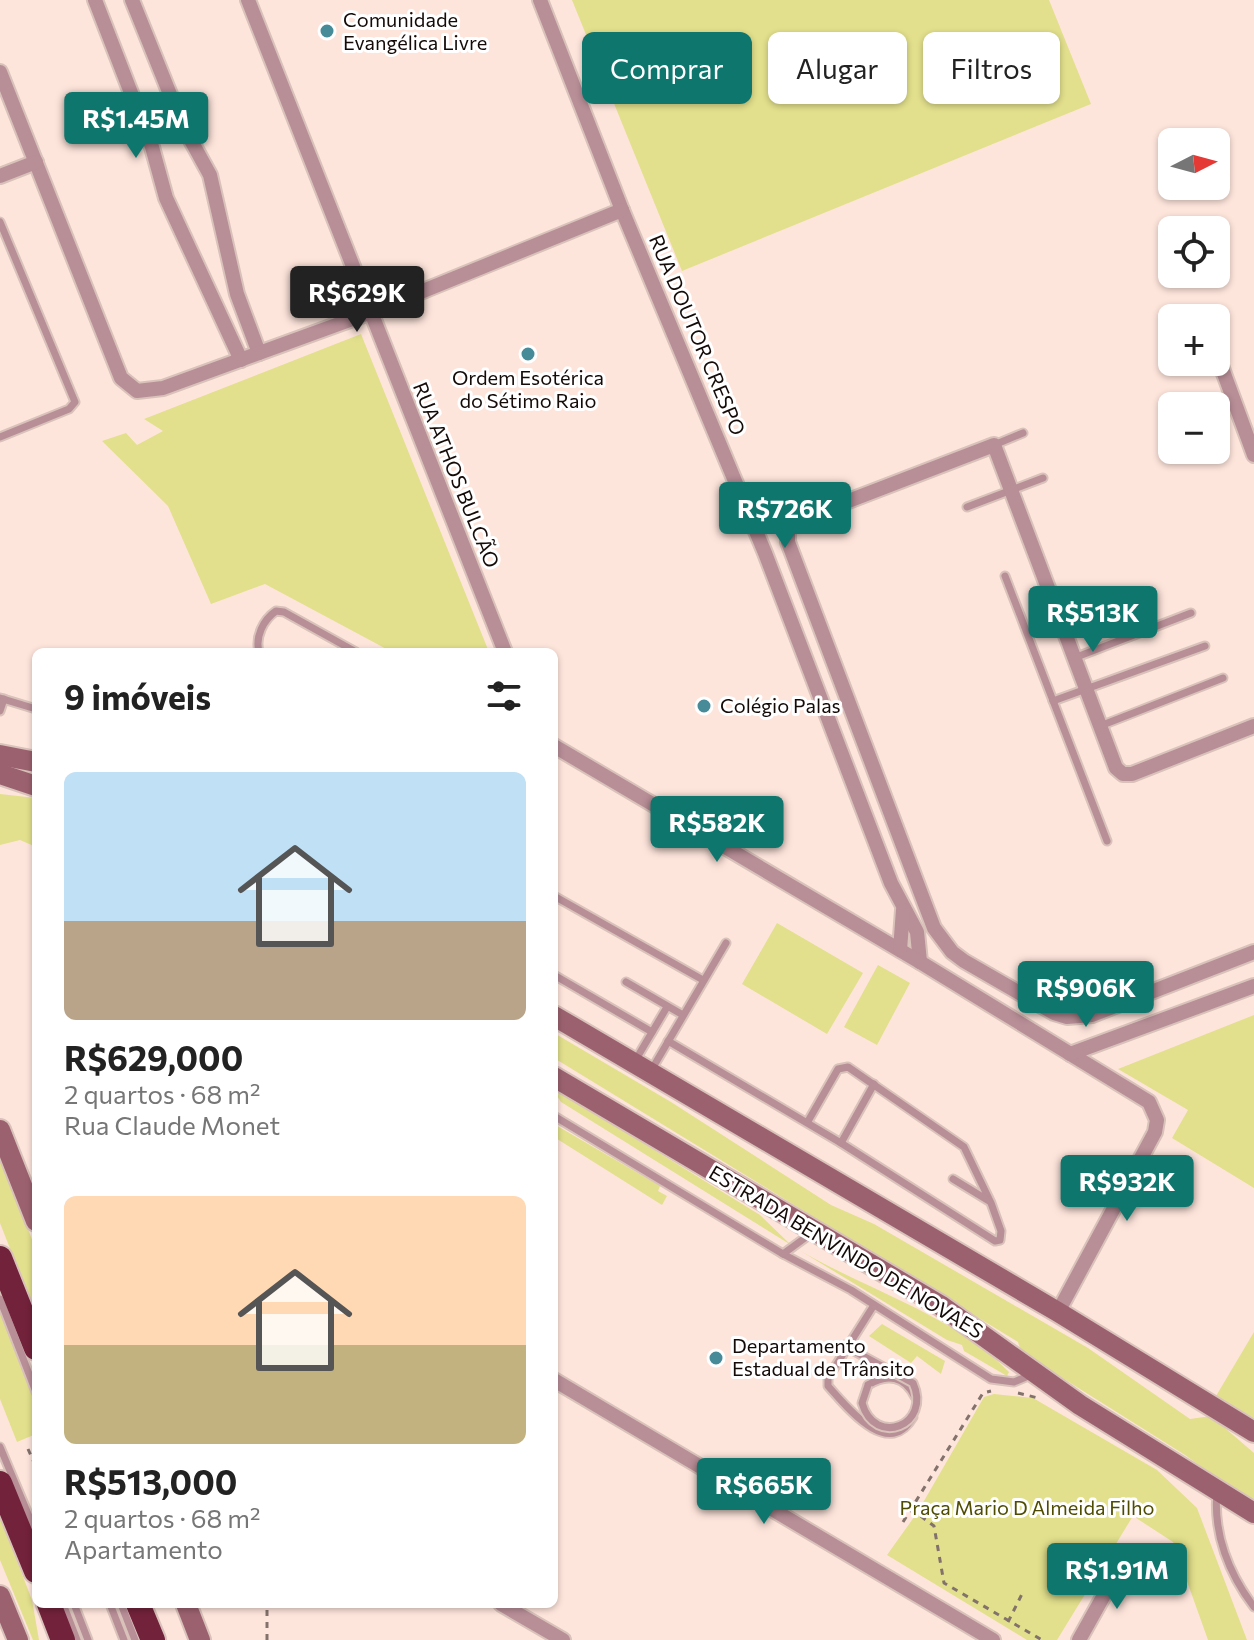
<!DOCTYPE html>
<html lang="pt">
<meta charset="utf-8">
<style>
body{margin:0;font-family:Commissioner,sans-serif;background:#f2f2f2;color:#222;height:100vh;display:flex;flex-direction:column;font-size:30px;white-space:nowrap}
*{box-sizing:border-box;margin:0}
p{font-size:26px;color:#767676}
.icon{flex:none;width:44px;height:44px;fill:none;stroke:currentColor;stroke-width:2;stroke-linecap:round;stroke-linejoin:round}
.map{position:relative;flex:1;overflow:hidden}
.sheet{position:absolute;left:32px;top:648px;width:526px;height:960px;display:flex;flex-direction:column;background:#fff;border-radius:12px;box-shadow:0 2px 6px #0004}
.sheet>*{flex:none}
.banner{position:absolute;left:582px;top:32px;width:552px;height:72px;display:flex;gap:16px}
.needle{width:52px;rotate:84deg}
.controls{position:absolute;left:1158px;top:128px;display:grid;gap:16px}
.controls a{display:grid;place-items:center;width:72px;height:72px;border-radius:12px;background:#fff;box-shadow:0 2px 6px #0004;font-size:40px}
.price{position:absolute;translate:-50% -68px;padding:0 18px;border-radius:8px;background:#0f766e;color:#fff;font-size:26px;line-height:52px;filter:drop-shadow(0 2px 4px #0008)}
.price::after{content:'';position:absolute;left:50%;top:48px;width:24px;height:18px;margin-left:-12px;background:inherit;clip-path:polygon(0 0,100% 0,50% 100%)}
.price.selected{background:#222;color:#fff}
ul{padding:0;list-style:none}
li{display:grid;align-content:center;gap:16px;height:424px;padding:0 32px}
li span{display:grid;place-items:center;height:248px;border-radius:12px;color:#555}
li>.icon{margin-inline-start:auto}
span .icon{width:144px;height:144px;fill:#fffc;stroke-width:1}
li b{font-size:34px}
h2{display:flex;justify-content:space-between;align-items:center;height:96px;padding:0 32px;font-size:34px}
.pill{padding:0 28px;border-radius:12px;background:#fff;box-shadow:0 2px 6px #0004;font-size:28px;line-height:72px}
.pill.selected{background:#0f766e;color:#fff}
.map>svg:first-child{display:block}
.green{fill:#e2e08c}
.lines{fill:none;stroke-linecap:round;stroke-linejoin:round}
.lane-casing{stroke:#d9c2ba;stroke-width:11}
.street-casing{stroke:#d9c2ba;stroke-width:18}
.secondary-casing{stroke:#d9c2ba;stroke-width:24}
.highway-casing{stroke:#d9c2ba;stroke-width:28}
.path{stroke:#83726c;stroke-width:3;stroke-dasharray:6 6;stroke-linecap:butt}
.lane{stroke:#b88e97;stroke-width:7}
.street{stroke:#b88e97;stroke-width:14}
.secondary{stroke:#9c616f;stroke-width:20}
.highway{stroke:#72223b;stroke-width:24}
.lane-bridge-casing{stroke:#d9c2ba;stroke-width:11;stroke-linecap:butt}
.lane-bridge{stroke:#b88e97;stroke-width:7}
.poi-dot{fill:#468b97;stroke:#fff;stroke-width:3}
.labels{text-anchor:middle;stroke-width:6;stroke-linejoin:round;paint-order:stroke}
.poi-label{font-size:20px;fill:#140b08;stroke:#fff;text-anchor:start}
.street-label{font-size:20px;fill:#140b08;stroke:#fff}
.park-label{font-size:20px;fill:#4f4c02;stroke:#fff}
</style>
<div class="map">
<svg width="1254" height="1640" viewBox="0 0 1254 1640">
<rect width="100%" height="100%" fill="#fee5dc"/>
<g class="green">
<path d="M572,0H1049L1091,104L682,271Z"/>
<path d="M361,334L489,652H392L265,584L211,604L168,506L102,441L126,433L137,445L163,431L144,419Z"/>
<path d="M0,794L36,798V847L20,840L0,845Z"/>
<path d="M777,923L863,973L827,1034L742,984Z"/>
<path d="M878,965L910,983L877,1045L844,1027Z"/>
<path d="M1254,1015V1188L1172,1138L1188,1110L1118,1069Z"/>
<path d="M554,1033L671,1102L831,1205L874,1224L1088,1348L1190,1419L1211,1416L1254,1453V1505L1185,1455L1021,1352L1018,1342L554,1058Z"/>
<path d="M560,1092L760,1215L791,1245L561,1102L557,1096Z"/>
<path d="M554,1124L660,1186L658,1191L667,1196L662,1205L554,1137Z"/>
<path d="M0,1156L36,1250V1315L0,1223Z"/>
<path d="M799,1250C867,1290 952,1314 1009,1372L1007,1376L964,1351L962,1345L947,1340Z"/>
<path d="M0,1311L36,1404V1434L17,1442L0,1399Z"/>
<path d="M882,1324L945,1361L941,1374L917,1356L911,1363L869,1336Z"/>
<path d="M1254,1332V1418L1216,1396Z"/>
<path d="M994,1394L1033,1398L1157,1470L1197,1508L1247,1640H1208L1173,1542L1133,1516L1057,1640H1027L887,1555L917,1513L984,1397Z"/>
<path d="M0,1517L32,1600L39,1640H33L0,1560Z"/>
</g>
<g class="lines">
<g class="lane-casing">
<g id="lane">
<path d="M0,222L75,402L69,409L0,437"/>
<path d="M994,445L1023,433"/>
<path d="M967,507L1043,478"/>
<path d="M1005,576L1107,841"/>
<path d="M259,652C255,637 263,620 276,611L284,612L356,652"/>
<path d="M1074,658L1191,613"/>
<path d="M0,698L36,709"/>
<path d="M1053,701L1205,646"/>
<path d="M0,711L4,699"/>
<path d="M1100,726L1223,678"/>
<path d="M554,896L703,980"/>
<path d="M554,975L652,1032"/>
<path d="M626,982L683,1015"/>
<path d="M668,1041L841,1143L995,1241L1000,1240L1001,1231L991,1203L964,1147L848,1067L838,1069L807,1123"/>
<path d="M635,1061L667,1007"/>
<path d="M652,1069L726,943"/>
<path d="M554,1116L783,1254L851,1290L991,1379L1014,1382L1033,1374"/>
<path d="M841,1143L874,1084"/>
<path d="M953,1179L989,1201"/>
<path d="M783,1254L813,1232"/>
<path d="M0,1299L36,1392"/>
<path d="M874,1305L828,1378V1386C847,1407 888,1460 913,1417"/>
<path d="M868,1385C887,1373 905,1376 915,1397"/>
<path d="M0,1447L36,1533"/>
<path d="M1217,1492C1213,1534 1229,1574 1254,1607"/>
<path d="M63,1604L77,1640"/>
<path d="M74,1604L88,1640"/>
<path d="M110,1604L124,1640"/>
<path d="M121,1604L135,1640"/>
</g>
</g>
<g class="street-casing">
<g id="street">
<path d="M95,0L152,147L166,198L241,360"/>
<path d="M132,0L182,124L210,175L237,294L259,353"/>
<path d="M248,0L505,652"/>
<path d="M540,0L622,210L765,553L891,883L917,932L920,962"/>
<path d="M0,72L121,378L137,391L163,388L369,313L622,210"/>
<path d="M0,176L36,162"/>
<path d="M1216,352L1254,455"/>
<path d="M1254,726L1132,774H1123L1116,768L994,445L799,520L788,528V542L934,928L952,952L964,961L1054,1013L1067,1017L1092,1015L1254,952"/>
<path d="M554,746L920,962L1149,1102L1157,1120L1155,1132L1058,1312"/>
<path d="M900,950L903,910"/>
<path d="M1070,1054L1254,986"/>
<path d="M554,1380L993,1640"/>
<path d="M501,1604L563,1640"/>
<path d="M1079,1640L1122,1563"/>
</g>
</g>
<g class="secondary-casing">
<g id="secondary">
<path d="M0,755L36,762"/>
<path d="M0,774L36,786"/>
<path d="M554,1016L1058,1312L1254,1432"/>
<path d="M554,1077L940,1305L1080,1405L1254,1513"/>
<path d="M0,1130L36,1221"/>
<path d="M0,1596L18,1640"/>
<path d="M186,1604L200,1640"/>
</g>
</g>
<g class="highway-casing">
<g id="highway">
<path d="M0,1258L36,1348"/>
<path d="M0,1483L36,1571"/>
<path d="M49,1604L63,1640"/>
<path d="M138,1604L153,1640"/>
</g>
</g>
<g class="path">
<path d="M1018,1393L1038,1398"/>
<path d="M28,1449L36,1467"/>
<path d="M911,1509L934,1526L944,1583L1042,1640"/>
<path d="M903,1522L983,1393L991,1391"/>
<path d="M1008,1622L1022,1594"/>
<path d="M267,1640V1604"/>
</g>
<use href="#lane" class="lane"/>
<use href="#street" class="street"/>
<use href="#secondary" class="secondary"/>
<use href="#highway" class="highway"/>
<g class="lane-bridge-casing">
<path id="lane-bridge" d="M841,1344L913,1383C932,1425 875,1448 862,1403L868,1385"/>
</g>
<use href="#lane-bridge" class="lane-bridge"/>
</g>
<g class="poi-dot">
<circle cx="327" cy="31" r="8"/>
<circle cx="528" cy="354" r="8"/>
<circle cx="704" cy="706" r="8"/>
<circle cx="716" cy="1358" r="8"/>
</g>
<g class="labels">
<g class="poi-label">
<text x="343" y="27">Comunidade<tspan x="343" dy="23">Evangélica Livre</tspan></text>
<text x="528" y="385" text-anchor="middle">Ordem Esotérica<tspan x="528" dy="23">do Sétimo Raio</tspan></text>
<text x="720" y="713">Colégio Palas</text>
<text x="732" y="1353">Departamento<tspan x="732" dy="23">Estadual de Trânsito</tspan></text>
</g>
<g class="street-label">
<text transform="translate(697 335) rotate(67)" y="7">RUA DOUTOR CRESPO</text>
<text transform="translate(456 475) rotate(68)" y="7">RUA ATHOS BULCÃO</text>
<text transform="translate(846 1252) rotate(31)" y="7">ESTRADA BENVINDO DE NOVAES</text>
</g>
<g class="park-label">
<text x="1027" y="1515">Praça Mario D Almeida Filho</text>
</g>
</g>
</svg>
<div class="controls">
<a><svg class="needle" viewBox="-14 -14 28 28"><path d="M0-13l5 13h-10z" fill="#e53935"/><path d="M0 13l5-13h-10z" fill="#767676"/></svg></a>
<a><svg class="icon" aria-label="locate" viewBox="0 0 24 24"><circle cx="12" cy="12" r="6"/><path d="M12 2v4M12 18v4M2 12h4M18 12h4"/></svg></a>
<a>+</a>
<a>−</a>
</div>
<b class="price" style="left:136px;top:160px">R$1.45M</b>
<b class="price selected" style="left:357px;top:334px">R$629K</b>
<b class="price" style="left:785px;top:550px">R$726K</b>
<b class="price" style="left:1093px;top:654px">R$513K</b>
<b class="price" style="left:717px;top:864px">R$582K</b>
<b class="price" style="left:1086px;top:1029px">R$906K</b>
<b class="price" style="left:1127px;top:1223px">R$932K</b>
<b class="price" style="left:764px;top:1526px">R$665K</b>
<b class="price" style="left:1117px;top:1611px">R$1.91M</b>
<div class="banner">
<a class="pill selected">Comprar</a>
<a class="pill">Alugar</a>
<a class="pill">Filtros</a>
</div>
<section class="sheet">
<h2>9 imóveis<svg class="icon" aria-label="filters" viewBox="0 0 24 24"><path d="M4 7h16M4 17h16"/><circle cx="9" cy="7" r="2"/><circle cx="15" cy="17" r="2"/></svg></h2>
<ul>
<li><span style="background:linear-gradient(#bfe0f5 60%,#b9a48a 0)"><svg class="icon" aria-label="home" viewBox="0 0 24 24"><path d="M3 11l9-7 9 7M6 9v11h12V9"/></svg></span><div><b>R$629,000</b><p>2 quartos · 68 m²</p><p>Rua Claude Monet</p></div></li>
<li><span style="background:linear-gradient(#ffd9b3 60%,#c2b280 0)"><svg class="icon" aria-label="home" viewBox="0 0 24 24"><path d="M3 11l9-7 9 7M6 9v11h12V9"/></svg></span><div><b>R$513,000</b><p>2 quartos · 68 m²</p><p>Apartamento</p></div></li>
</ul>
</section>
</div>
